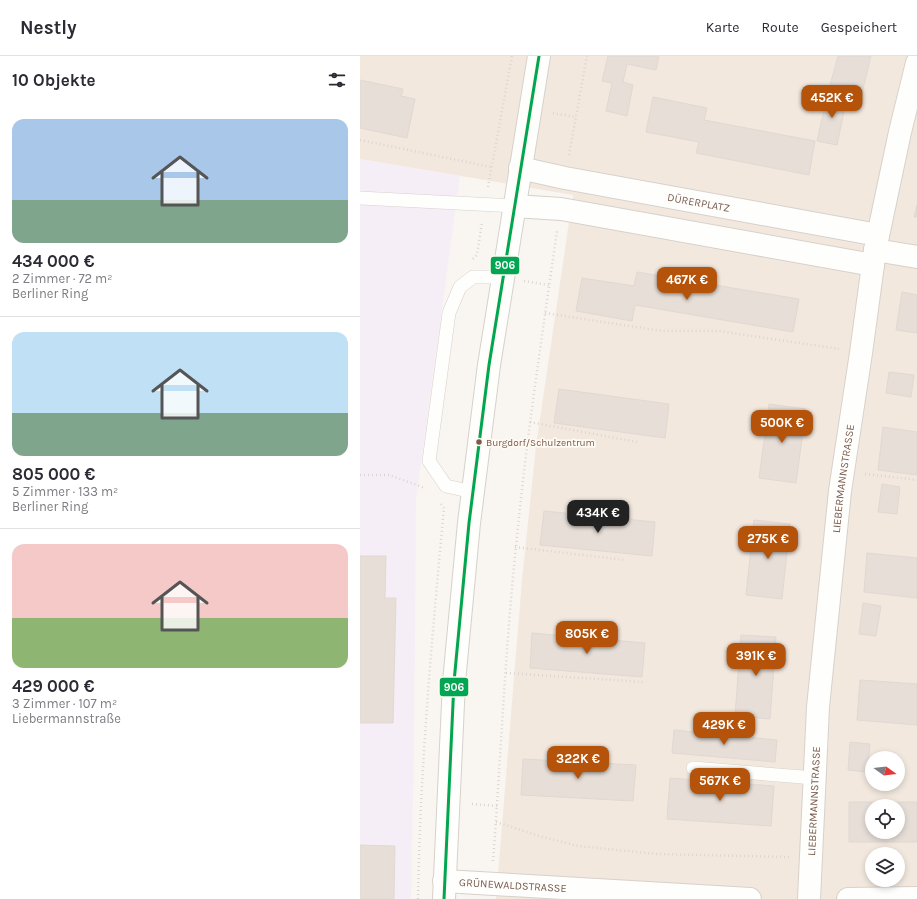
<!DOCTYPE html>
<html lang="de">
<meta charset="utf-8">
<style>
body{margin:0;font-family:Karla,sans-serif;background:#f7f7f7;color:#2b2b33;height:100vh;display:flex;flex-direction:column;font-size:15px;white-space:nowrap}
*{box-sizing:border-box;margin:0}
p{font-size:13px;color:#7c7c81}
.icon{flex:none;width:22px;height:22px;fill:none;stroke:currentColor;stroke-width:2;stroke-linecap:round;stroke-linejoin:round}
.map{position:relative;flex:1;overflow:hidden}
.panel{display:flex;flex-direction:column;background:#fff;width:360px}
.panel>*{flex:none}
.needle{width:26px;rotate:105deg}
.buttons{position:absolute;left:505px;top:695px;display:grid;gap:8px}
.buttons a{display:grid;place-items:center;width:40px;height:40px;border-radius:50%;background:#fff;box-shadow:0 2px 6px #0003;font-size:20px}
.price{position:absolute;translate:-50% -34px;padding:0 9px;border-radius:8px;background:#b45309;color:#fff;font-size:13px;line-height:26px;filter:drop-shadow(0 1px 2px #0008)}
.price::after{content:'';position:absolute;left:50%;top:24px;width:12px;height:9px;margin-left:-6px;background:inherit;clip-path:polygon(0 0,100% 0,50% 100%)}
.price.on{background:#222;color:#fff}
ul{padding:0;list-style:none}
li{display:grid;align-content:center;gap:8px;height:212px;padding:0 12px}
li+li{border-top:1px solid #e1e1e2}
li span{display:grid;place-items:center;height:124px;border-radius:12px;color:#555}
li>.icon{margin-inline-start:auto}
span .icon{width:72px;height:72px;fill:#fffc;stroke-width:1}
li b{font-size:17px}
h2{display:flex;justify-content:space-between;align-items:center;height:48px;padding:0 12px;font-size:17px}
header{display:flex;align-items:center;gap:24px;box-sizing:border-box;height:56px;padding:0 20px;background:#fff;border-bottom:1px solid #e1e1e2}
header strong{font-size:19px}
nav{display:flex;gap:22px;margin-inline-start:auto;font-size:14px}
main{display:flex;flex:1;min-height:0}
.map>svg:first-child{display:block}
.residential{fill:#f2e8de;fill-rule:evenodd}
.education{fill:#f6eef6}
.building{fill:#e6ded7;stroke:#e2d8d2;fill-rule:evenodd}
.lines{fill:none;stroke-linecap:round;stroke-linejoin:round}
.service-casing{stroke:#d7d1cb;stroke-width:14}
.minor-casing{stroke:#d7d1cb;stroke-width:24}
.path{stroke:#dcd5d0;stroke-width:2.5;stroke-dasharray:1 3;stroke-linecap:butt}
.service{stroke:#fefefd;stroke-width:13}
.minor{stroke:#fefefd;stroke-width:22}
.bus-1-casing{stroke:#fffaf3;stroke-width:6}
.bus-1{stroke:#00a651;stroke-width:3}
.bus-dot{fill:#7a5c4d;stroke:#fffaf3;stroke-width:1.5}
.labels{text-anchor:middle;stroke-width:3.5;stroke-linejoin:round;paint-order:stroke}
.bus-label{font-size:10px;fill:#7a5c4d;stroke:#fffaf3;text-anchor:start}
.street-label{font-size:11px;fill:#7a5c4d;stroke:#fffaf3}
.line-badge{stroke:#fffaf3;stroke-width:1.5}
.badge-label{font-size:11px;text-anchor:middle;font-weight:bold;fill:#fff}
</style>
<header>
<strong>Nestly</strong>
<nav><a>Karte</a><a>Route</a><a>Gespeichert</a></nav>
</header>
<main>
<section class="panel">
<h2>10 Objekte<svg class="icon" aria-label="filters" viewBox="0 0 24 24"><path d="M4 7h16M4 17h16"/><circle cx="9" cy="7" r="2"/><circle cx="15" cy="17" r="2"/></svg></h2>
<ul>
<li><span style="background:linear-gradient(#a9c7e8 65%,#7fa58c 0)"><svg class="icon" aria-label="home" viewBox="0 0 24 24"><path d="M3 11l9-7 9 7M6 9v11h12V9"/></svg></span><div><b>434 000 €</b><p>2 Zimmer · 72 m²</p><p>Berliner Ring</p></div></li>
<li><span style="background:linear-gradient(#bfe0f5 65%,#7fa58c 0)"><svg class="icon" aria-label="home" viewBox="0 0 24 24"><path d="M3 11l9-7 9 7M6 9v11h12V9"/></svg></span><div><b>805 000 €</b><p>5 Zimmer · 133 m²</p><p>Berliner Ring</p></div></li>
<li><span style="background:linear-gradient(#f6c9c9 60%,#8fb573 0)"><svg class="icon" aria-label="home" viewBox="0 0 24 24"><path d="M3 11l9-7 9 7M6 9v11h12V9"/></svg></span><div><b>429 000 €</b><p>3 Zimmer · 107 m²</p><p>Liebermannstraße</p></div></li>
</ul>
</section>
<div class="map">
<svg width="557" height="843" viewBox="0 0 557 843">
<rect width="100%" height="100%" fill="#f9f5f0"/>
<path class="residential" d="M0,0H557V843H136L162,524L176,390L213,139L0,103ZM512,702H538V728H512ZM512,750H538V776H512ZM512,798H538V824H512Z"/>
<path class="education" d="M0,103L100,120L56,444L54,692L51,843H0Z"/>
<g class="building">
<path d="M248,0H299L296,14L267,8L263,26L273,29L267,60L246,55L252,27L242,25Z"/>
<path d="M478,0H511L501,41L469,33Z"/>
<path d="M0,24L43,33L41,40L55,43L47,82L0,72Z"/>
<path d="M468,37L487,41L477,89L457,85Z"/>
<path d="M293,41L347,52L344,64L455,85L449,119L336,97L339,86L286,76Z"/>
<path d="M557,149V161H554Z"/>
<path d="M277,216L439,243L433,276L275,249L272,265L216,255L222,222L274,230Z"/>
<path d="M542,236L557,239V277L536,274Z"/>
<path d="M529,316L554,319L551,341L526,337Z"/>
<path d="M199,333L309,348L305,382L194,367Z"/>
<path d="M409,348L446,353L436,427L399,422Z"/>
<path d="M523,371L557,376V419L518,414Z"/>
<path d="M522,428L540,431L537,458L518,456Z"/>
<path d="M184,455L295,466L292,500L180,489Z"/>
<path d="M394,464L430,468L422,543L386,539Z"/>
<path d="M507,497L557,502V542L504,536Z"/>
<path d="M0,500H26L25,542H36L33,667H0Z"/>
<path d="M503,547L521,550L516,580L499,578Z"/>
<path d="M172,577L285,587L282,621L170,612Z"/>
<path d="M381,579L416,581L410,663L375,660Z"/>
<path d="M500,624L557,628V669L497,664Z"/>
<path d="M314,674L417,684L415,706L312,697Z"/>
<path d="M490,686L510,688L507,716L488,714Z"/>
<path d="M163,703L276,709L273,745L161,739Z"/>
<path d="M310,722L414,730L411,770L307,763Z"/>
<path d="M489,746H557V786H489ZM512,750H538V776H512Z"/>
<path d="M0,789L35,790L34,843H0Z"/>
</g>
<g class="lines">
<g class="service-casing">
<g id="service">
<path d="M0,142L154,150"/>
<path d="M113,436L86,430L69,405L89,257L100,231L113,221H143"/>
<path d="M333,712L455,722"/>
</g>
</g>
<g class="minor-casing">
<g id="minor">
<path id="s1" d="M160,112L205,122L518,179"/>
<path d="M154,150L201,153L513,209"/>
<path d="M515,194L557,201"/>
<path id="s2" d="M84,825L390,843"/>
<path d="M84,843L94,626L109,467L129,309L179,0"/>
<path id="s3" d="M449,843L458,651L480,435L501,297L515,194L540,76L557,7"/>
<path d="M488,843L557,842"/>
</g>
</g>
<g class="path">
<path d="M193,57L216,61"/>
<path d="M0,84L131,111"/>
<path d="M209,99L227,0"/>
<path d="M128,131L152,0"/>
<path d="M113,203L117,199L122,166"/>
<path d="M164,225L189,229"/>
<path d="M185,257L302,275H359L479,293"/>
<path d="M170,366L277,386"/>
<path d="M505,418L557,424"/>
<path d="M0,419H29L65,432"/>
<path d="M155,491L265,504"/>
<path d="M146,617L284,626"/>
<path d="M112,748L137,750"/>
<path d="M136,766L179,780L218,790L297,798L429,801"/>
<path d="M133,805C141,700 145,595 156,491C166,385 182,280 197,175"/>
<path d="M58,843C60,712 72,582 84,452L81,448"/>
</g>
<use href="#service" class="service"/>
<use href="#minor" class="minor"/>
<g class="bus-1-casing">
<path id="bus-1" d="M84,843L94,626L109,467L129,309L179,0"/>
</g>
<use href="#bus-1" class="bus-1"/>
</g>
<circle class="bus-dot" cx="119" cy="386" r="3.5"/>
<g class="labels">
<g class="bus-label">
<text x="126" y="390">Burgdorf/Schulzentrum</text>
</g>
<g class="street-label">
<text dy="4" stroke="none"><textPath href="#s1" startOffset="182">DÜRERPLATZ</textPath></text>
<text dy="4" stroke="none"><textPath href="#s3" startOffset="422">LIEBERMANNSTRASSE</textPath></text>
<text dy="4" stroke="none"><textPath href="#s3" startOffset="98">LIEBERMANNSTRASSE</textPath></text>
<text dy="4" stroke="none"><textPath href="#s2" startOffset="69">GRÜNEWALDSTRASSE</textPath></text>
</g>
</g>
<g class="line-badge">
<rect x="130" y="200" width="30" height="19" rx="4" fill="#00a651"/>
<rect x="79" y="621" width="30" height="20" rx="4" fill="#00a651"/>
</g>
<g class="badge-label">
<text x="145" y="213">906</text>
<text x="94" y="635">906</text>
</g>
</svg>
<div class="buttons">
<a><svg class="needle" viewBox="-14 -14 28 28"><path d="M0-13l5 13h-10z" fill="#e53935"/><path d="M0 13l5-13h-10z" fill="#7c7c81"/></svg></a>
<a><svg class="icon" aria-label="locate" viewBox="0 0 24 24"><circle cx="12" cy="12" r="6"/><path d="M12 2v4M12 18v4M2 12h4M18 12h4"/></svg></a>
<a><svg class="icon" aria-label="layers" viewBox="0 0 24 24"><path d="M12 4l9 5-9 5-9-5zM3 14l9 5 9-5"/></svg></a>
</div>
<b class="price" style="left:472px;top:63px">452K €</b>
<b class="price" style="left:327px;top:245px">467K €</b>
<b class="price" style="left:422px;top:388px">500K €</b>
<b class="price on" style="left:238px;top:478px">434K €</b>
<b class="price" style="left:408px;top:504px">275K €</b>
<b class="price" style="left:227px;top:599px">805K €</b>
<b class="price" style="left:396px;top:621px">391K €</b>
<b class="price" style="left:364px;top:690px">429K €</b>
<b class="price" style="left:218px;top:724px">322K €</b>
<b class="price" style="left:360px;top:746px">567K €</b>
</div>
</main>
